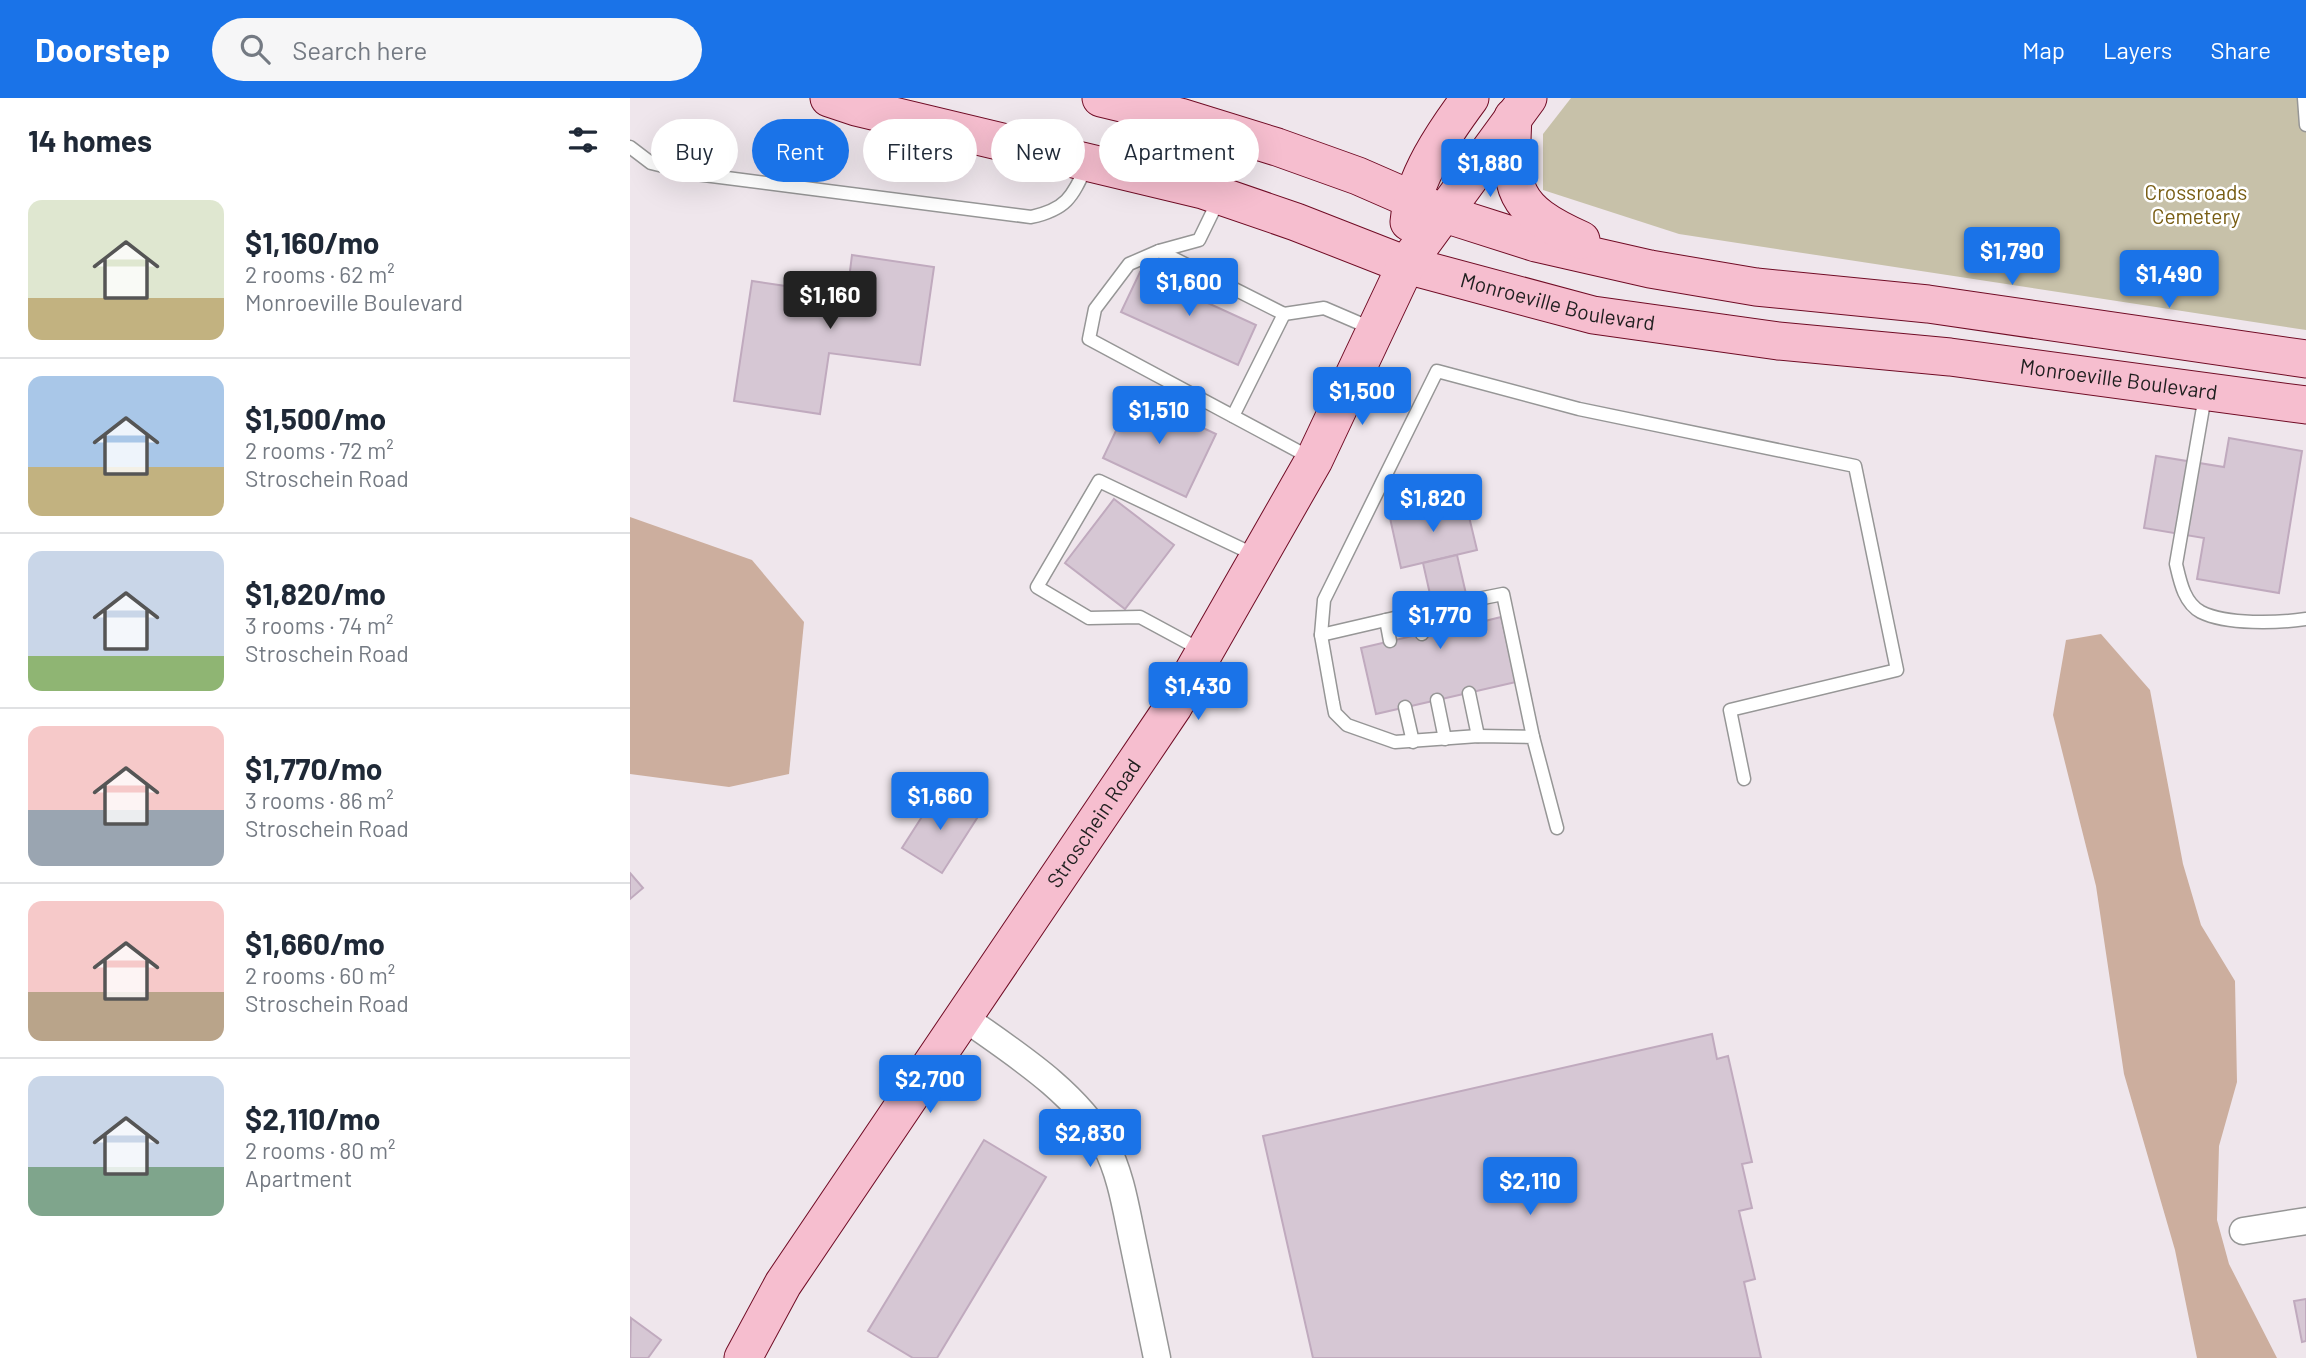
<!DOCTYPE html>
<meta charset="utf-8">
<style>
body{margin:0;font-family:Barlow,sans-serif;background:#f6f6f7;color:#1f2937;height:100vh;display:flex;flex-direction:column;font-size:26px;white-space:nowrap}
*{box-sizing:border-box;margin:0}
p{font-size:23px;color:#747a83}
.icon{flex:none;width:38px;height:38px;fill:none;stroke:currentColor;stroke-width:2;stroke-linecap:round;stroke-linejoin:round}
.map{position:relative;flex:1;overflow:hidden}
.drawer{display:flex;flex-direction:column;background:#fff;width:630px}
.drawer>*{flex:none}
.top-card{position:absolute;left:21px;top:21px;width:665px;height:63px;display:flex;gap:14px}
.price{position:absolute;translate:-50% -60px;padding:0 16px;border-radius:7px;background:#1a73e8;color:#fff;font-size:23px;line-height:46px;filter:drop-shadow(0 2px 4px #0008)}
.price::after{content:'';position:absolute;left:50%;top:42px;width:21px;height:16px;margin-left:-10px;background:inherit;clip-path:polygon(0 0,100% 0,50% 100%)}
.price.on{background:#222;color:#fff}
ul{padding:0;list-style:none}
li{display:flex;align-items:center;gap:21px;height:175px;padding:0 28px}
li+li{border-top:2px solid #e0e1e3}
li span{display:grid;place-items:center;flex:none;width:196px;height:140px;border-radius:14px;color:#555}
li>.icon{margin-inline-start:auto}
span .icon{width:84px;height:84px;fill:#fffc;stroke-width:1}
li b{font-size:30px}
h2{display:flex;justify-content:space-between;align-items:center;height:84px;padding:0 28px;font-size:30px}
.chip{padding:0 24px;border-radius:32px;background:#fff;box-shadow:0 7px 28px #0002;font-size:24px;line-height:63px}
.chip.on{background:#1a73e8;color:#fff}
header{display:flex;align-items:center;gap:42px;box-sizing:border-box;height:98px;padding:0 35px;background:#1a73e8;color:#fff}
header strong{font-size:33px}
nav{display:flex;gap:38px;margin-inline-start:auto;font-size:24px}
.search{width:490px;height:63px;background:#f6f6f7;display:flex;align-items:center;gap:18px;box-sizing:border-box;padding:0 24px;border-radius:38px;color:#747a83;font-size:26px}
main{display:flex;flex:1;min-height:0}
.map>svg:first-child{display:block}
.forest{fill:#ccae9e}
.cemetery{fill:#c7c1a9}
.building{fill:#d6c7d4;stroke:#c0aabe;stroke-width:2}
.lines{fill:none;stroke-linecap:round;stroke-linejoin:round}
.lane-casing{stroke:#969696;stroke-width:15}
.street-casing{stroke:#969696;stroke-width:29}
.secondary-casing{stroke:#700c25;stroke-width:39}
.lane{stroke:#fff;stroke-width:12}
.street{stroke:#fff;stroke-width:26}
.secondary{stroke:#f6becf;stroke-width:37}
.labels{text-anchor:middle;stroke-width:5;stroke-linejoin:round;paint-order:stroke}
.park-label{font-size:21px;fill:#785d13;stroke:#fff}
.street-label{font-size:21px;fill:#1f1f1f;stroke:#fff}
</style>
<header>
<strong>Doorstep</strong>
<div class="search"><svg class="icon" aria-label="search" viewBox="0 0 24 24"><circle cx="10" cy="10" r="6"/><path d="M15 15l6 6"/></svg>Search here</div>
<nav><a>Map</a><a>Layers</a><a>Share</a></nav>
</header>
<main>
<section class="drawer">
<h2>14 homes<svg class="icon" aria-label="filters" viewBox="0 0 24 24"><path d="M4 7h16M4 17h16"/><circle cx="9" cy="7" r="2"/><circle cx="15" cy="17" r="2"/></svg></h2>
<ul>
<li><span style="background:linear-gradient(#dfe7d0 70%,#c2b280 0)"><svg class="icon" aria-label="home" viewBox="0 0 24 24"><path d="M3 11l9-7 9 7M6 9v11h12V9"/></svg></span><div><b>$1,160/mo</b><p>2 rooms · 62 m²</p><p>Monroeville Boulevard</p></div></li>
<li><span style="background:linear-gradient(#a9c7e8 65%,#c2b280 0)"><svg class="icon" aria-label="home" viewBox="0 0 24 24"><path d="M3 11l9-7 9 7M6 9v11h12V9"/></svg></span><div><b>$1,500/mo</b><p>2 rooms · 72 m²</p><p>Stroschein Road</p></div></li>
<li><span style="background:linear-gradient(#c9d6e8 75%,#8fb573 0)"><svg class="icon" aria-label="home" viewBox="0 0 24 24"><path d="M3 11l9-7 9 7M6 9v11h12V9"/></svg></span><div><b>$1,820/mo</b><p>3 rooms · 74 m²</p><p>Stroschein Road</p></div></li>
<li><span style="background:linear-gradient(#f6c9c9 60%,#9aa5b1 0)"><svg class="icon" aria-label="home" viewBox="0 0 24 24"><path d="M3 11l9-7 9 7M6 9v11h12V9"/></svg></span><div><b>$1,770/mo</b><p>3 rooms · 86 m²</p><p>Stroschein Road</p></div></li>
<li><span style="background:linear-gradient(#f6c9c9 65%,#b9a48a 0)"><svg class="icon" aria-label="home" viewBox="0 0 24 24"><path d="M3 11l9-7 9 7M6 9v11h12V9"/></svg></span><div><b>$1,660/mo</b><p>2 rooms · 60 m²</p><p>Stroschein Road</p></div></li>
<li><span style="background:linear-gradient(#c9d6e8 65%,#7fa58c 0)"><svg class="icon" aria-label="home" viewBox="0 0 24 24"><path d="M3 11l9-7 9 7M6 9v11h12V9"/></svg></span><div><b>$2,110/mo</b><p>2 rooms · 80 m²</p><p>Apartment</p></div></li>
</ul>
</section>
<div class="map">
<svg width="1676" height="1260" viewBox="0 0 1676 1260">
<rect width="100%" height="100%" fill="#efe6ec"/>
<g class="forest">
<path d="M0,419L122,462L174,524L159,676L99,689L0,676Z"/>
<path d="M1471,536L1520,592L1553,766L1571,827L1605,883L1607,984L1589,1048L1587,1122L1599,1166L1647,1260H1567L1545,1152L1494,976L1466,788L1423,617L1436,542Z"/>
</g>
<path class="cemetery" d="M941,0H1676V232L1049,136L913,92V36Z"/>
<g class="building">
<path d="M222,157L304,169L290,267L199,255L190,316L104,303L122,183L217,197Z"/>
<path d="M510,174L626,227L608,267L491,214Z"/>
<path d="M503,297L586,336L556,399L473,360Z"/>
<path d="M1599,340L1672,353L1649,495L1567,481L1574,440L1514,430L1526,358L1594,369Z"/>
<path d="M484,401L544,447L495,511L435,465Z"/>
<path d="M835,402L847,452L771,470L760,420Z"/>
<path d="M827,457L843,526L871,519L886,584L746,616L731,550L808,532L793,465Z"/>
<path d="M309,692L349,717L312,775L272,750Z"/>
<path d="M0,775L13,790L0,801Z"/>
<path d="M1082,936L1087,961L1098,958L1122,1064L1112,1066L1122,1110L1109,1113L1125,1181L1114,1184L1131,1260H683L633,1038Z"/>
<path d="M354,1042L416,1079L307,1260H283L238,1233Z"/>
<path d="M1676,1201V1243L1672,1244L1664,1203Z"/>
<path d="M1,1220L31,1242L18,1260H0Z"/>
</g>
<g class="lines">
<g class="lane-casing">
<g id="lane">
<path d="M1674,0L1676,27"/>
<path d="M0,49L21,65L66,76L401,119C437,111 442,99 457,67"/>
<path d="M589,101L569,142L529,153L499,166L465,211L459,241L681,360"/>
<path d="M529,153L654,216L694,210L743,231"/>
<path d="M1575,298L1546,466C1550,483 1554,505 1571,514C1597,527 1648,525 1676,521"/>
<path d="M603,318L654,216"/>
<path d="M838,503L873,496L903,639"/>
<path d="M787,516L792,536"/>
<path d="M756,522L760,543"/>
<path d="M691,537L803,511"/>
<path d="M573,553L510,519L459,520L407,489L469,383L625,457"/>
<path d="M839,595L848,638"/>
<path d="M807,602L815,641"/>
<path d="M775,609L783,644"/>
<path d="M927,730L903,639L848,638L765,644L717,627L705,615L703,605L691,537L694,502L807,273L949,311L1225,368L1267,572L1100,612L1114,681"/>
</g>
</g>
<g class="street-casing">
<g id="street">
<path d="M332,918C382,954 443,991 475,1046C491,1076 496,1111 503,1144C511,1183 519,1221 527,1260"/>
<path d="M1613,1133L1676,1123"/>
</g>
</g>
<g class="secondary-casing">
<g id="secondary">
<path id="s1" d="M199,0L226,9L573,92L666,124L776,167L963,217L1148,243L1320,259L1676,307"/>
<path d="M471,0L550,19L647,49L728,78L815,116L906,145L1020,171L1126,189L1298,206L1676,261"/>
<path d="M883,19C879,92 882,111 951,142"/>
<path d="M779,124C783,80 814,35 840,0"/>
<path id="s2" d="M113,1260L153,1186L543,609L684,362L776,167L898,0"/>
</g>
</g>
<use href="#lane" class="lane"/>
<use href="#street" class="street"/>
<use href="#secondary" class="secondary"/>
</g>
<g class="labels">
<g class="park-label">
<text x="1566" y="102">Crossroads<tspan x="1566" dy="24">Cemetery</tspan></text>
</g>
<g class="street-label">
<text dy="7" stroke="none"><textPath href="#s1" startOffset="758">Monroeville Boulevard</textPath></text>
<text dy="7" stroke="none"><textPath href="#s1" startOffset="1325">Monroeville Boulevard</textPath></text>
<text dy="7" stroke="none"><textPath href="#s2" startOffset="640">Stroschein Road</textPath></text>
</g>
</g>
</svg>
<b class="price" style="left:860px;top:101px">$1,880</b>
<b class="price" style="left:1382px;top:189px">$1,790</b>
<b class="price" style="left:1539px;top:212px">$1,490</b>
<b class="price" style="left:559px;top:220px">$1,600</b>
<b class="price on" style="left:200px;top:233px">$1,160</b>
<b class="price" style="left:732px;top:329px">$1,500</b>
<b class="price" style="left:529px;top:348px">$1,510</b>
<b class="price" style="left:803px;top:436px">$1,820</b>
<b class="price" style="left:810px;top:553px">$1,770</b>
<b class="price" style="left:568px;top:624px">$1,430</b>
<b class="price" style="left:310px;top:734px">$1,660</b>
<b class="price" style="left:300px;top:1017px">$2,700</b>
<b class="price" style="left:460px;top:1071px">$2,830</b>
<b class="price" style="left:900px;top:1119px">$2,110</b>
<div class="top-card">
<a class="chip">Buy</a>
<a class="chip on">Rent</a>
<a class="chip">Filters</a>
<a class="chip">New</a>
<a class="chip">Apartment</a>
</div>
</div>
</main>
